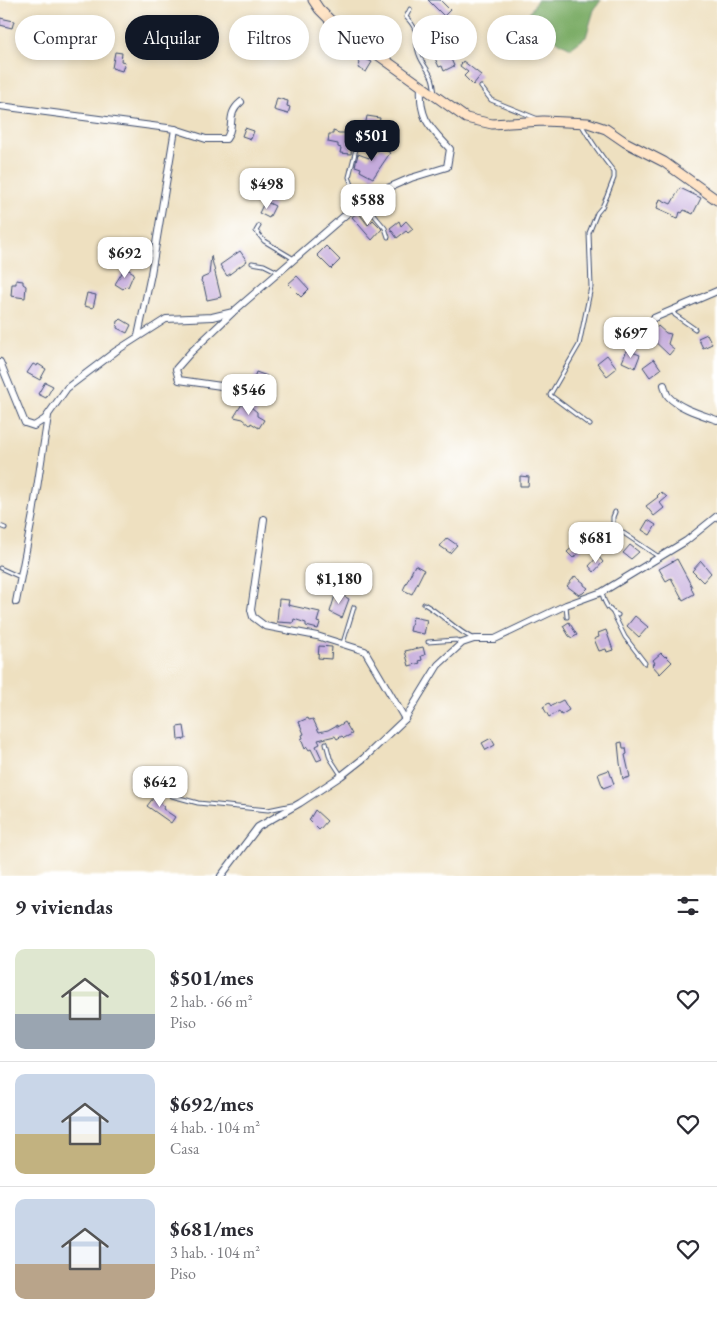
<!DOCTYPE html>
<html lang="es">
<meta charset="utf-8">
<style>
body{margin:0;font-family:"EB Garamond",serif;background:#f2f2f3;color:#2b2b33;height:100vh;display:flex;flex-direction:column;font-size:19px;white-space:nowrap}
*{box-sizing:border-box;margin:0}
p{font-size:16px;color:#7c7c81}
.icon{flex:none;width:28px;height:28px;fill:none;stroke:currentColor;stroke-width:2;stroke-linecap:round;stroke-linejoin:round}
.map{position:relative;height:876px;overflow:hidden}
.details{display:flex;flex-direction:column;background:#fff;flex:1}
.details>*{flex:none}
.guide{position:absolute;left:15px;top:15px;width:688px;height:45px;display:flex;gap:10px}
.price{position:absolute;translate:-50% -42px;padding:0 11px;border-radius:10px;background:#fff;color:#222;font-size:16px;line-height:32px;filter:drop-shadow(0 1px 2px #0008)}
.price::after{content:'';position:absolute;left:50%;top:30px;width:15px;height:11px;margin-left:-8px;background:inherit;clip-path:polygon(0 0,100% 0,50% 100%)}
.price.current{background:#111827;color:#fff}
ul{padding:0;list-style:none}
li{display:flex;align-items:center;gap:15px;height:125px;padding:0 15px}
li+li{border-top:1px solid #e1e1e2}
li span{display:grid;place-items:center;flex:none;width:140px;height:100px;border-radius:10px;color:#555}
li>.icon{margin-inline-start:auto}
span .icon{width:60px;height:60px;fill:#fffc;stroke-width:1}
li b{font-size:21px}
h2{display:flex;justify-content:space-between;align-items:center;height:60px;padding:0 15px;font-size:21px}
.chip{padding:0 18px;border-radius:22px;background:#fff;box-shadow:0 2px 8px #0003;font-size:18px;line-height:45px}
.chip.current{background:#111827;color:#fff}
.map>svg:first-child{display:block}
.forest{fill:#7dad68;stroke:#4c6e63}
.building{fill:#c5abdc}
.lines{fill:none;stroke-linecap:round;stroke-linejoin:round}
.lane-casing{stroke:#3b4a6d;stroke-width:5}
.street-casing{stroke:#3b4a6d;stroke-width:8}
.secondary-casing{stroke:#3b4a6d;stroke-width:11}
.lane{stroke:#fff;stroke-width:3}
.street{stroke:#fff;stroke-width:6}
.secondary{stroke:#ffe4c6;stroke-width:9}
</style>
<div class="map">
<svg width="717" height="876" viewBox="0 0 717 876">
<rect width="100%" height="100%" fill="#fff"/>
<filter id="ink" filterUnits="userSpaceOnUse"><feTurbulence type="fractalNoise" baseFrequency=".02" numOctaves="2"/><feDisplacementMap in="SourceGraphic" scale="10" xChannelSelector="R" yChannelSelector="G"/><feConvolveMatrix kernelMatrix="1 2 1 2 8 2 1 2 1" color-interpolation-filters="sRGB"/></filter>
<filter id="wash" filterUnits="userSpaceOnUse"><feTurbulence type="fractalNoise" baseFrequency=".0096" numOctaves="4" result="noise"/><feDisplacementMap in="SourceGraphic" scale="20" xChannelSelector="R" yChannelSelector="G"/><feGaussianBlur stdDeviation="1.12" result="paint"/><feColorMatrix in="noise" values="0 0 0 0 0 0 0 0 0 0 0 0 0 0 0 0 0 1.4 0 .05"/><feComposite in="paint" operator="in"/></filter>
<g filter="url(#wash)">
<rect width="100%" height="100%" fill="#eee0c0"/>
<path class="forest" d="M537,0H601L594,10L586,37L571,48L555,40L548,20L529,14Z"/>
<g id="blocks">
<g class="building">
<path d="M428,0H440L450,10L444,16Z"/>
<path d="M0,18L14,21L12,28L0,25Z"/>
<path d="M444,42V51L447,50L454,66L444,71L442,66L439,67L434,56L436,55V43Z"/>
<path d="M115,52L122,53L121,61L125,62L122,71L112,68Z"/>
<path d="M361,57L372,62L366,72L358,68L360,63L358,62Z"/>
<path d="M463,61L481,75L473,85L464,76L468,72L460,66Z"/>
<path d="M277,98L288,101L287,106L290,107L288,114L274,110Z"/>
<path d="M367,116L380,118L378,129L365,127Z"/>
<path d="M245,128L254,131L251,139L242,136Z"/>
<path d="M333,131L339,133H353L351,154L340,153L341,148L338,147V144L328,142L329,134H333Z"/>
<path d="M381,147L390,153L373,178L360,171L361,168L355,166L358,154L369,158L374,149L378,151Z"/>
<path d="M680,188L701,198L693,214L684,210L682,213L680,212L678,219L672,217L673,215L657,208L660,199L671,204Z"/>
<path d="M265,201L275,206L269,218L259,213Z"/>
<path d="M358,212L368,225L373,220L382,229L372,240L352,217Z"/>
<path d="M399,221L401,226L406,221L413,229L408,233L406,231L397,238L390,228Z"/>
<path d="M326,246L340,260L331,269L317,255Z"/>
<path d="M240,251L247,261L227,276L220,265Z"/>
<path d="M211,256L221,297L207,300L204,286L201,281L202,278L209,275Z"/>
<path d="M125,268L134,273L128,287L126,286L123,289L115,284Z"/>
<path d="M297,276L309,289L301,297L288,284Z"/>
<path d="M16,280L23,281V284L26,286L25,298L11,296L12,284H16Z"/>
<path d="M87,293L96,295L93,308L84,306Z"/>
<path d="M121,319L131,325L127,333L117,328L118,321H119Z"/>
<path d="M621,323L633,331L625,344L612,337Z"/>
<path d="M658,326L666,333L671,334L668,344L674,349L669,355L649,336Z"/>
<path d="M707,334L712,344L703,348L698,338Z"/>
<path d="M627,350L640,355L635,368L622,362Z"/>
<path d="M607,355L617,368L607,376L597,363Z"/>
<path d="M654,359L661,369L650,377L643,367Z"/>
<path d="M33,364L37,366L38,364L46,369L40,380L27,373Z"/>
<path d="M256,372L267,376L263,390L251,386Z"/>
<path d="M45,382L53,386L46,398L38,394Z"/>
<path d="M246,403L257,412V416L264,420L259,428L251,423L250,425L243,419L234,417L242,404L245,406Z"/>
<path d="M520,476L529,477L528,486H520Z"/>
<path d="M661,492L667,497L660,503L664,508L654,516L646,506L658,497L657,496Z"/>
<path d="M648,520L656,525L650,535L642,530Z"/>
<path d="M447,538L457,545L450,553L440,546Z"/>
<path d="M576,544L582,550L573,558L567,552Z"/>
<path d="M630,545L639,552L631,559L623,553Z"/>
<path d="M598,556L603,562L594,572L589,566Z"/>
<path d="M677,559L692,587L691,588L694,594L683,600L671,578L666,581L659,569Z"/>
<path d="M701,561L711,573L703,582L692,571Z"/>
<path d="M415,565L424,570L412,594L403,590Z"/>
<path d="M575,576L584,583V585L588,588L583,593L579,595L567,586Z"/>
<path d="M336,592L349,599L342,618L330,612Z"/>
<path d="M279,599L289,600L288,605L320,612L317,622L320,623L318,629L306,626V623L294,619L293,623L277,622Z"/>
<path d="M635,616L648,627L639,637L627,626Z"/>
<path d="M413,617L427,620L424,634L410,631Z"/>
<path d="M569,622L577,635L572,638L569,636L563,626Z"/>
<path d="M606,630L613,650L607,652L606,649L599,651L594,639L599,637L598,633Z"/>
<path d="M319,646L332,647L331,659L318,658Z"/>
<path d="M423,647L425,655L421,656L422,660L419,661L420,663L409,666L405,651Z"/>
<path d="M661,653L665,657L666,656L672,662L660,674L652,665L655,663L653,660Z"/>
<path d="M563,700L569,710L561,715L559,711L549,717L543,707L549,703L551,706Z"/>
<path d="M308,718L309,720L313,719L319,732L328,730L337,725V727L345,722L352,734L344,738L342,736L337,739L335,736L318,740L320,744L316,746L322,759L317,761L311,749L309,750L307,747L305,749L301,739L303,738L302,735L304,734L299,722Z"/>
<path d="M184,726L186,739L178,740L177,727Z"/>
<path d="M491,738L495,745L486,750L482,743Z"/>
<path d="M622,742L623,748H626L627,754L625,755L630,777L623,779L620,763L618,743Z"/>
<path d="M609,770L614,784L603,788L598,774Z"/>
<path d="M157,793L163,798L159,803L164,807L163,809L175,817L171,823L147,806Z"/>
<path d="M315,810L327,821L319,830L309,820Z"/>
</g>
</g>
</g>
<g filter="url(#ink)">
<use href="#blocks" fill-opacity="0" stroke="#3b4a6d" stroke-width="1"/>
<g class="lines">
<g class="lane-casing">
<g id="lane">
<path d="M410,9L406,17C423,34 412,39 420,57C423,64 429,71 432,78C434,83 434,89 435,94"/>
<path d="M481,87L491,100L538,119"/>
<path d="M581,124C591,141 602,157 614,172V178L607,196L602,207L597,213L589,233L591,287L579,345L550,395L590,425"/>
<path d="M362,125L349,177L352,185L365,198L374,215L385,228L388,237"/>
<path d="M259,226L256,231L264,241L294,259"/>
<path d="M252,263L264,265L278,272"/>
<path d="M672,310L675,315L695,329"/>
<path d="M615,512L613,517V526L659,557"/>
<path d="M0,526L5,528"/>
<path d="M0,568L20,577"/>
<path d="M602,593C604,603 608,611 618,615"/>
<path d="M424,604C442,614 455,630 474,639"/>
<path d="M566,605L567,617"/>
<path d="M613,613L625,637L645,663"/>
<path d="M428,642L456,640L461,643"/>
<path d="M343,643L354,607"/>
<path d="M326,743L330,758L341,775"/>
<path d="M172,796L198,803L268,810L292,805"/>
</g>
</g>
<g class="street-casing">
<g id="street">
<path d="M0,106L175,129L206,139H226C236,126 225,115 241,102"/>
<path d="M232,313L191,352L176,369L179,380L221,386L238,395"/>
<path d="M654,318L717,291"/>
<path d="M138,336L151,274L175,129"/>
<path d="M0,362L25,423L34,426L45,419L67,388L116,351L166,319L212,317L233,312L365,198L411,178L447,167L450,149C429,126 419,119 421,86"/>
<path d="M664,385C665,388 666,394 668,396C678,408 703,415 717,420"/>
<path d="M264,519L251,610L253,617L265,626L317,636L365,651L405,719"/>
<path d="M16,602L33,514L48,416"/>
<path d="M221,876L258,827L300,803L341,776L364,758L405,719L438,665L462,643L474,639H495L566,605L602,592L686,541L717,516"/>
</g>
</g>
<g class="secondary-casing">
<path id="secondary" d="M313,0L319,9L332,22L466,118L492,124L543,121L588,123L606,129L625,142L664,162L717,200"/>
</g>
<use href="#lane" class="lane"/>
<use href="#street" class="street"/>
<use href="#secondary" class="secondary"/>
</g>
</g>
</svg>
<b class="price current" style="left:372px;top:162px">$501</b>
<b class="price" style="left:267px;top:210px">$498</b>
<b class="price" style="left:368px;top:226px">$588</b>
<b class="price" style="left:125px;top:279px">$692</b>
<b class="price" style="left:631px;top:359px">$697</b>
<b class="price" style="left:249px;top:416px">$546</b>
<b class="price" style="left:596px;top:564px">$681</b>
<b class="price" style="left:339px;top:605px">$1,180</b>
<b class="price" style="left:160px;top:808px">$642</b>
<div class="guide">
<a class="chip">Comprar</a>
<a class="chip current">Alquilar</a>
<a class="chip">Filtros</a>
<a class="chip">Nuevo</a>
<a class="chip">Piso</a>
<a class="chip">Casa</a>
</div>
</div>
<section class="details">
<h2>9 viviendas<svg class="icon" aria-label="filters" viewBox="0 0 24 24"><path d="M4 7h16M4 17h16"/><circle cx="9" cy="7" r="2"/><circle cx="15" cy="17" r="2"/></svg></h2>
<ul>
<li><span style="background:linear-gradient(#dfe7d0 65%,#9aa5b1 0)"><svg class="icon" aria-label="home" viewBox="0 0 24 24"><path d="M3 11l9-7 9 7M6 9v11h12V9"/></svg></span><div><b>$501/mes</b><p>2 hab. · 66 m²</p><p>Piso</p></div><svg class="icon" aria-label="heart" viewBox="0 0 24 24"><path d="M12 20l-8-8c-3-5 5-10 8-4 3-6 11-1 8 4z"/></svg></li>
<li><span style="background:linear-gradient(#c9d6e8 60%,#c2b280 0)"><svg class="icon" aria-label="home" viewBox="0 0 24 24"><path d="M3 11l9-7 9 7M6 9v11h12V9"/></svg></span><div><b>$692/mes</b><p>4 hab. · 104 m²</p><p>Casa</p></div><svg class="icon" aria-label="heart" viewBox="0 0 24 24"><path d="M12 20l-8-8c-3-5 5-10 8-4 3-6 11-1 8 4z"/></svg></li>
<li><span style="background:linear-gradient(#c9d6e8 65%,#b9a48a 0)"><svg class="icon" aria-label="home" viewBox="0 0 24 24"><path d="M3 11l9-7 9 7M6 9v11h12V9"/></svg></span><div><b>$681/mes</b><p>3 hab. · 104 m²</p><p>Piso</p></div><svg class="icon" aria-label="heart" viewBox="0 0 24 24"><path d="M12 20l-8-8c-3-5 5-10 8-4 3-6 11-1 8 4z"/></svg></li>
</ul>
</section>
